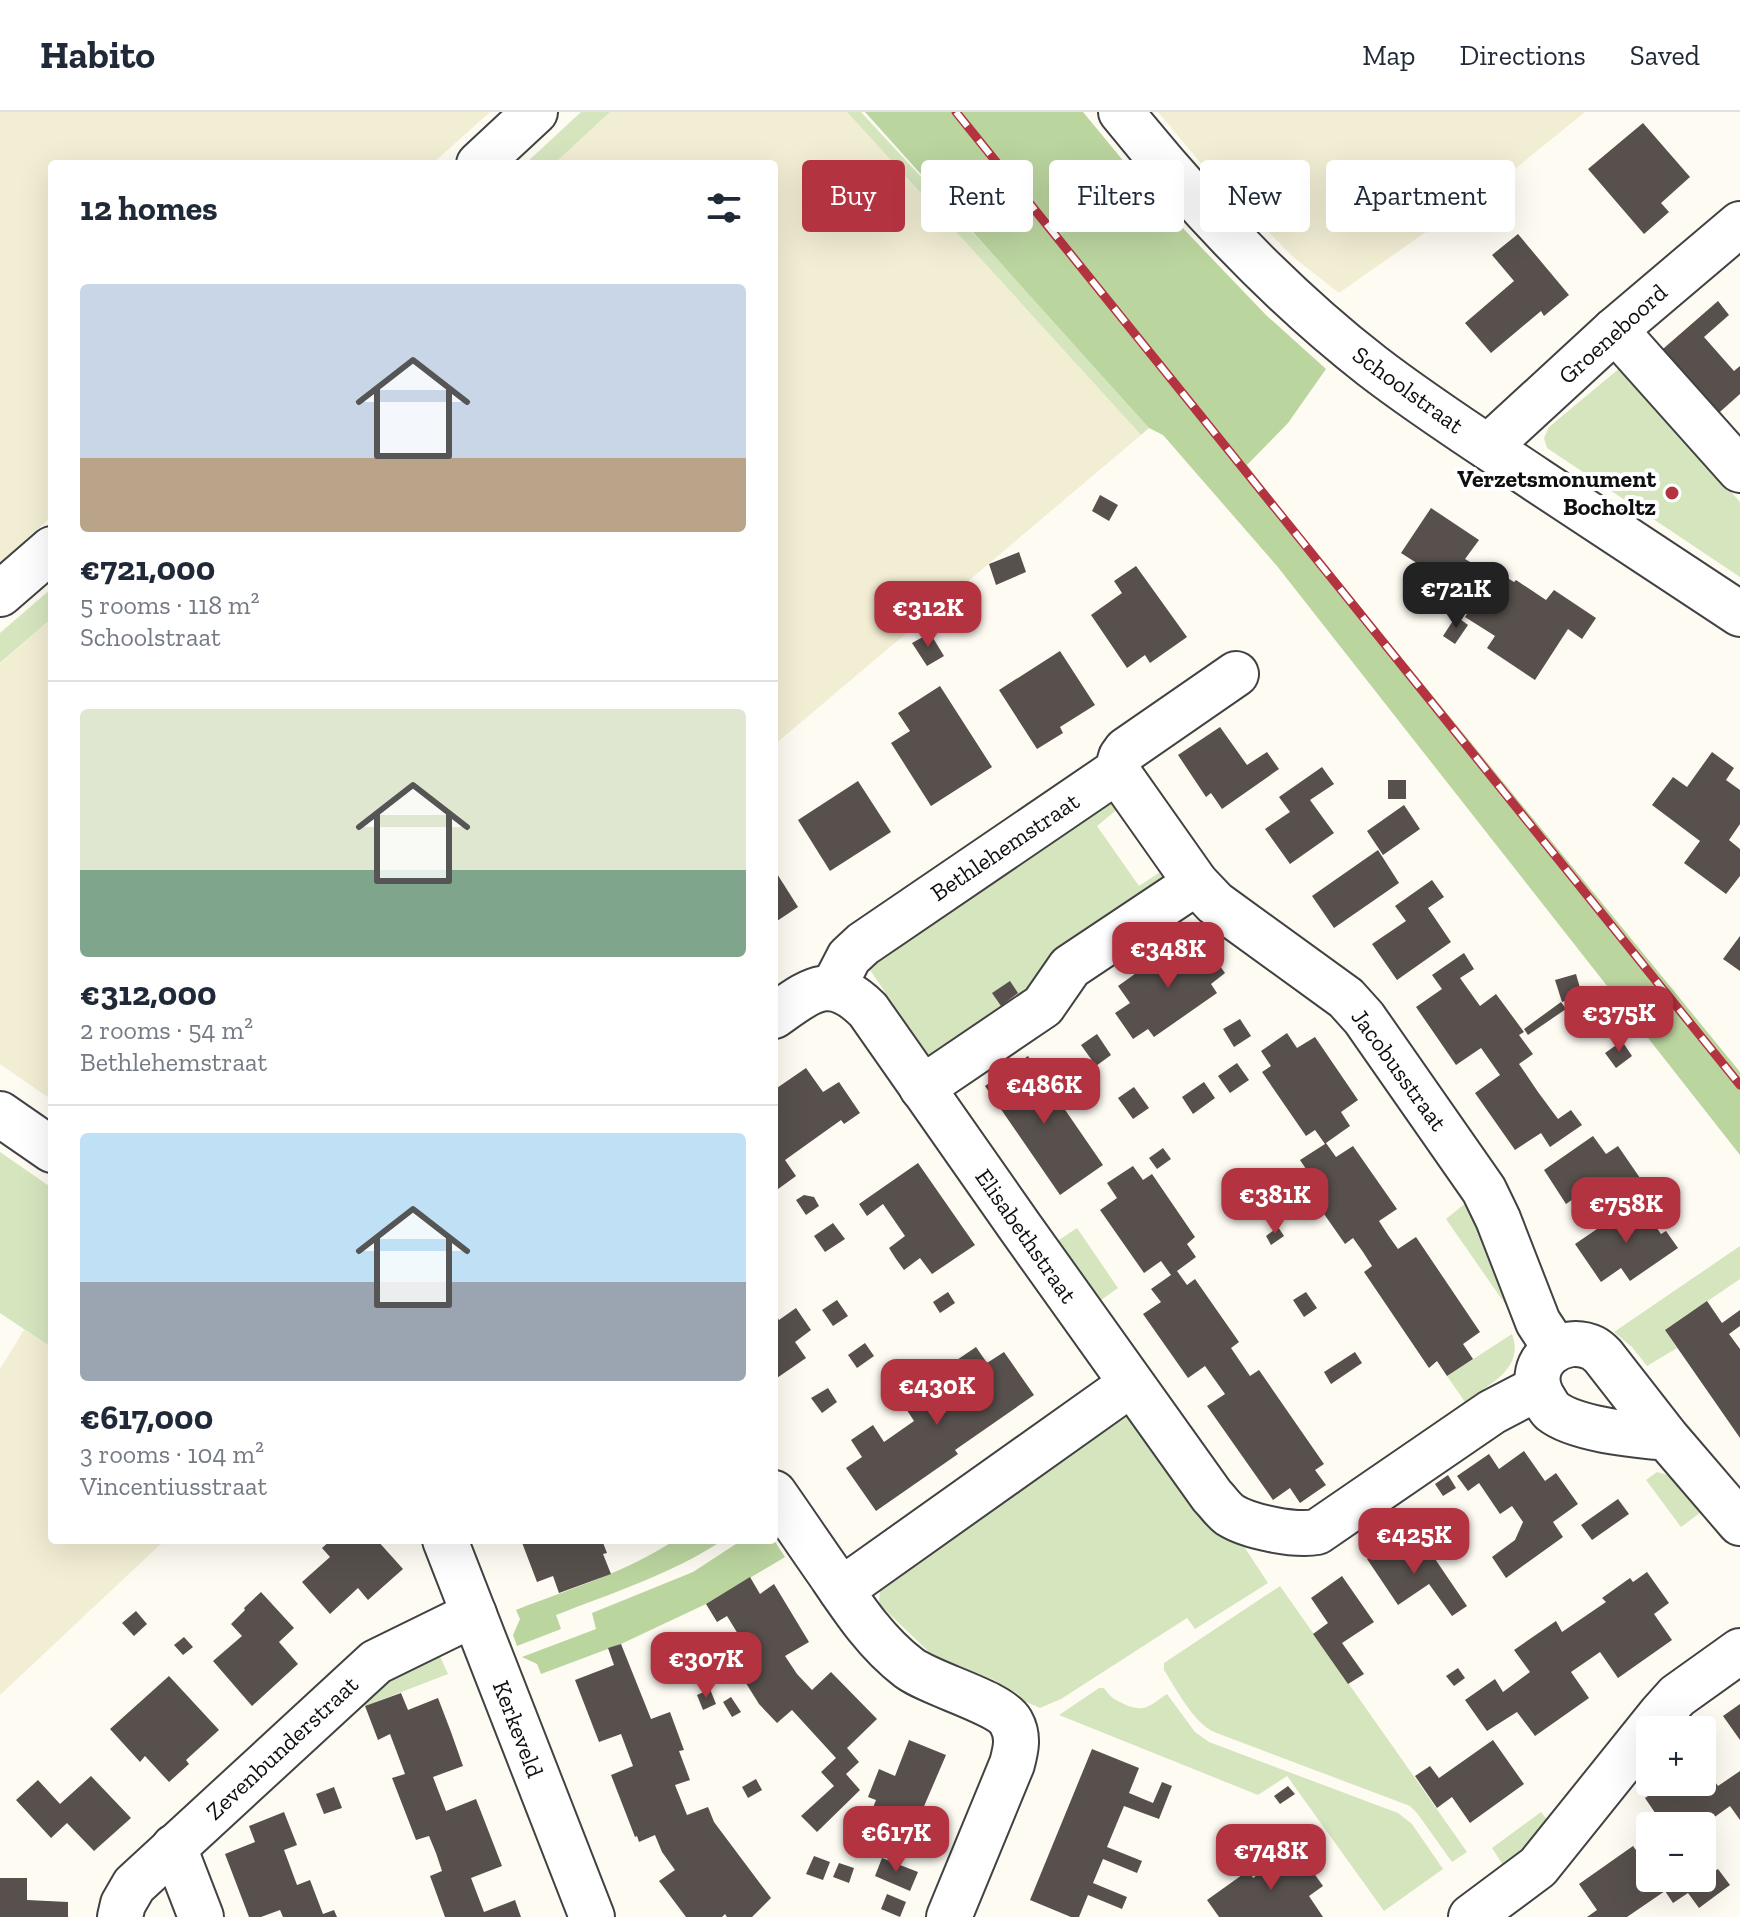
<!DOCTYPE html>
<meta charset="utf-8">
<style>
body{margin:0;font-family:"Zilla Slab",serif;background:#f6f6f7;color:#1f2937;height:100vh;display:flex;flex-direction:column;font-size:30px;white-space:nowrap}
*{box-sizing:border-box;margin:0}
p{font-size:26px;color:#747a83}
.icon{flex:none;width:44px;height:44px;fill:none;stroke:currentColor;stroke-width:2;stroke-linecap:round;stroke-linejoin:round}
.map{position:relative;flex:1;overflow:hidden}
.details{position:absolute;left:48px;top:48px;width:730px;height:1384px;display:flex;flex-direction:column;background:#fff;border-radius:8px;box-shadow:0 8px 32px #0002}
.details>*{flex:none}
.top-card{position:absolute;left:802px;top:48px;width:760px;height:72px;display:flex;gap:16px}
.buttons{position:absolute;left:1636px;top:1604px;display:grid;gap:16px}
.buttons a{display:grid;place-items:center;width:80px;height:80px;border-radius:8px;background:#fff;box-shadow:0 8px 32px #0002;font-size:40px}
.price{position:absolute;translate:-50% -68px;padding:0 18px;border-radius:16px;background:#b43341;color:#fff;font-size:26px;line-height:52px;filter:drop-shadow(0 2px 4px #0008)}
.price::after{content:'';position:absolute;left:50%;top:48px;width:24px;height:18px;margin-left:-12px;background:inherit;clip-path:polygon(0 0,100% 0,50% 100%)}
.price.selected{background:#222;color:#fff}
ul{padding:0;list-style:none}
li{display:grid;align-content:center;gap:16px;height:424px;padding:0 32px}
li+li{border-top:2px solid #e0e1e3}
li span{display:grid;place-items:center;height:248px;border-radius:8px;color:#555}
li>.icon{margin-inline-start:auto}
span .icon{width:144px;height:144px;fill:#fffc;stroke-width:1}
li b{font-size:34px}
h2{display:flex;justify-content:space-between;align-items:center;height:96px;padding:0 32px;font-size:34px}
.chip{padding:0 28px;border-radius:8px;background:#fff;box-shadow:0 8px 32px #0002;font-size:28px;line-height:72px}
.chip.selected{background:#b43341;color:#fff}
header{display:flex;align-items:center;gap:48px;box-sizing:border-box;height:112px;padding:0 40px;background:#fff;border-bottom:2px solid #e0e1e3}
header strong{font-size:38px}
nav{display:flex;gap:44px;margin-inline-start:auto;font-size:28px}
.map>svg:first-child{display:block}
.farmland{fill:#f2eed4}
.green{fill:#d5e6bf}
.forest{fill:#bbd59f}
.building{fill:#57504d}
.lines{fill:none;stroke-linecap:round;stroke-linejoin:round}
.minor-casing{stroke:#424242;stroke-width:48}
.minor{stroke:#fff;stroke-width:44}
.rail-casing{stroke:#b43341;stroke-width:9}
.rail{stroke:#fff;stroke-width:6;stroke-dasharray:18;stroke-linecap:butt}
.poi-dot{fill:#b43341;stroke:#fff;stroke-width:3}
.labels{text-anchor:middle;stroke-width:8;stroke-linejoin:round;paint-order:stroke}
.street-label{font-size:24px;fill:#0f0f0f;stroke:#fff}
.poi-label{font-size:24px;font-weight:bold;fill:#0f0f0f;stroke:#fff;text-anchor:end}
</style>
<header>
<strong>Habito</strong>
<nav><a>Map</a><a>Directions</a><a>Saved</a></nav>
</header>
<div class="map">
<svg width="1740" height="1805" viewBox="0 0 1740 1805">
<rect width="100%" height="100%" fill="#fefbf3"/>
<g class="farmland">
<path d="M0,0H490L432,52H52V404L0,451Z"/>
<path d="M610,0H847L1141,323L774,633V52H554Z"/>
<path d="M1158,0H1585L1510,61L1339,181L1293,145L1200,50Z"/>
<path d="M52,506V988L0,952V552Z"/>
<path d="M24,1218L52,1236V1428H165L0,1583V1257Z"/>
</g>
<g class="green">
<path d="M581,0H610L554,52H525Z"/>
<path d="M847,0H861L1050,204L1149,316L1141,323Z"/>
<path d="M1621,255L1740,390V465L1547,336L1544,326L1549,315Z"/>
<path d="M52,476V506L0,551V521Z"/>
<path d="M1107,684L1119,696L1097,714L1139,774L1165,757L1170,762L1041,871L933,951L866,852Z"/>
<path d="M0,1040L52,1076V1236L0,1201Z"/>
<path d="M1467,1090H1469L1510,1199L1446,1107Z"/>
<path d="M1077,1116L1118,1176L1091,1195L1050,1134Z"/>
<path d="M1740,1134V1167L1665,1218L1677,1236L1647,1254L1632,1235L1614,1220Z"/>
<path d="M1512,1222C1525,1257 1489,1272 1465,1290L1447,1264Z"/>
<path d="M1123,1302H1127L1237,1424L1268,1471L1195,1517L1187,1506L1061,1587L1040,1596L1024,1589L1018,1582L994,1568L931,1542L879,1492L880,1478L883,1472Z"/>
<path d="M1657,1360L1671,1364L1704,1398L1681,1415L1646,1368Z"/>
<path d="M1280,1474L1467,1740L1452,1750L1417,1701L1410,1694L1214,1620C1194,1611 1176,1577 1164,1558V1551Z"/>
<path d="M438,1540L448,1562L347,1601L380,1570Z"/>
<path d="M1099,1576H1104C1110,1585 1115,1588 1124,1592C1145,1602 1150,1593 1167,1582L1195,1620L1209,1630L1398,1701L1412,1712L1443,1757L1384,1799L1287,1664L1258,1683L1059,1603Z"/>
<path d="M1541,1700L1551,1713L1508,1761L1492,1736Z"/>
</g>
<g class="forest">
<path d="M865,0H1083L1154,86L1266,203L1326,257L1288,311L1247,353L1290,409L1740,960V1043L1277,454L1163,323L1149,316Z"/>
<path d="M675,1428H723C672,1462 612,1481 556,1503L561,1517L517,1534L513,1523L520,1507L516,1498C569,1477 627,1460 675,1428Z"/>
<path d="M742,1428H774L785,1445L706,1492L621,1532L541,1562L537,1552L522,1545L596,1517L592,1501L693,1460Z"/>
</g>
<g class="building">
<path d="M1643,11L1690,65L1661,91L1669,100L1644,122L1588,57Z"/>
<path d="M1518,122L1569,183L1544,204L1541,199L1491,241L1465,211L1514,169L1492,143Z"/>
<path d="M1718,189L1729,203L1704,225L1734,259L1740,254V282L1712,307L1656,243Z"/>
<path d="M1100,383L1118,393L1109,409L1092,399Z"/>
<path d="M1431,396L1479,428L1465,447L1487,460L1463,491L1420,465L1426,457L1401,441Z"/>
<path d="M1019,440L1026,460L996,473L989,452Z"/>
<path d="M1136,454L1187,525L1150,551L1145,543L1127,556L1091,503L1122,481L1114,469Z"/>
<path d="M1496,459L1514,470L1516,468L1546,488L1554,478L1596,506L1582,527L1568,517L1535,568L1487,536L1495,524L1465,505Z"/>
<path d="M1456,504L1468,513L1455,532L1443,524Z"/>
<path d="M930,521L944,544L927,554L912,531Z"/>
<path d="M1060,539L1095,593L1060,615L1063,621L1037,637L999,578Z"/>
<path d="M940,574L992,655L931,694L891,631L910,619L898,601Z"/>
<path d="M1220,615L1247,653L1267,640L1279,657L1222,697L1211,681L1206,685L1178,643Z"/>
<path d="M1712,640L1734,656L1726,668L1740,678V712L1729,728L1740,737V764L1726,782L1684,751L1700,729L1652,693L1673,665L1687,675Z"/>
<path d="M1322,655L1334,672L1310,688L1334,721L1290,752L1265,717L1290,700L1279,685Z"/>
<rect x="1388" y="668" width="18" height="19"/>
<path d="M858,669L891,720L830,759L798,708Z"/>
<path d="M1404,693L1420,717L1383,743L1367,719Z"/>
<path d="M1378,738L1399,771L1334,816L1312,784Z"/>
<path d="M774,757L798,795L774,811Z"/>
<path d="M1432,768L1444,785L1428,796L1451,830L1397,868L1372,832L1406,809L1395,794Z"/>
<path d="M1740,824V859L1723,847Z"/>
<path d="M1181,829L1192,847L1207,836L1225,861L1211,872L1217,881L1154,925L1148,917L1133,927L1115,901L1130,891L1118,874Z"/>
<path d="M1464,841L1474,857L1460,866L1480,894L1496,882L1524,920L1519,923L1533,942L1519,952L1538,980L1558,1007L1571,998L1582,1013L1550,1035L1541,1021L1515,1038L1475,981L1500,963L1481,936L1456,953L1416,895L1442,877L1432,863Z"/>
<path d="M1576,862L1582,883L1562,890L1555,868Z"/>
<path d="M1010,869L1018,881L1001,894L992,881Z"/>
<path d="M1595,880L1623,919L1617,923L1603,902L1587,919L1571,905L1577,897L1573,892Z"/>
<path d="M1561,890L1566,897L1528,923L1524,917Z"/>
<path d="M1240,907L1251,924L1234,935L1223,917Z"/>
<path d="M1287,921L1297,936L1315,925L1358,988L1341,1000L1350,1014L1326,1031L1336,1045L1353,1034L1397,1097L1379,1109L1388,1123L1398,1137L1416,1125L1480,1220L1463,1232L1473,1247L1447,1264L1437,1249L1429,1256L1364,1160L1372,1154L1363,1140L1353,1126L1345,1132L1301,1069L1310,1063L1300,1048L1325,1032L1315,1018L1306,1024L1262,960L1271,954L1261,939Z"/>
<path d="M1097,922L1111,943L1096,954L1081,933Z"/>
<path d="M1622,929L1632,944L1616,956L1605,941Z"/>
<path d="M1028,944L1103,1053L1060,1083L985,974Z"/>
<path d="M1237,951L1249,968L1230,981L1218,964Z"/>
<path d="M806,956L823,980L839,970L860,1001L844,1012L841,1008L785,1048L796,1064L774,1080V978Z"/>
<path d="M1204,970L1215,986L1193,1002L1182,985Z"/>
<path d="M1134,975L1149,996L1133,1007L1118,986Z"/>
<path d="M1593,1024L1606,1042L1618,1034L1640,1066L1598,1095L1586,1078L1566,1092L1544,1058Z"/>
<path d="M1163,1036L1171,1047L1157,1057L1149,1046Z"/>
<path d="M918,1051L975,1133L932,1162L920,1146L904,1158L896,1147L889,1136L905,1124L883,1092L867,1104L859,1092Z"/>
<path d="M1133,1054L1143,1068L1152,1062L1195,1125L1187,1132L1196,1145L1177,1159L1187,1173L1195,1167L1239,1230L1231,1236L1250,1264L1259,1258L1324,1352L1315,1358L1326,1373L1300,1391L1290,1376L1273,1388L1207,1294L1225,1282L1205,1254L1188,1266L1143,1202L1161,1190L1151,1177L1171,1163L1161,1149L1144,1161L1100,1098L1117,1086L1107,1071Z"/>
<path d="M804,1083L814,1085L819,1094L806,1103L796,1088Z"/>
<path d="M1638,1089L1661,1122L1666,1119L1678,1136L1630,1169L1621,1156L1601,1170L1575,1132Z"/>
<path d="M833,1111L845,1127L825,1140L814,1124Z"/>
<path d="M1278,1115L1284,1124L1271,1133L1266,1124Z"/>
<path d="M948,1180L955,1191L940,1201L933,1190Z"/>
<path d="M1306,1180L1317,1196L1304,1205L1293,1188Z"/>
<path d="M837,1188L848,1204L833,1214L822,1198Z"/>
<path d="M1707,1189L1722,1211L1740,1198V1214L1729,1222L1740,1237V1326L1665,1218Z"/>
<path d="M796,1196L811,1218L795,1230L806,1246L774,1268V1200L779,1208Z"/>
<path d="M865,1231L874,1244L857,1256L848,1243Z"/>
<path d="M976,1235L987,1251L1004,1240L1034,1283L955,1338L958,1342L876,1399L846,1356L862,1345L851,1328L873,1313L884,1330L914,1309L903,1292L913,1285L910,1280L921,1272L933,1289L965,1266L954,1250Z"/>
<path d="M1355,1240L1362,1251L1331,1272L1324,1260Z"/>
<path d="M828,1276L837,1290L822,1301L811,1286Z"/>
<path d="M1524,1339L1545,1369L1556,1361L1578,1392L1553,1410L1563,1425L1506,1466L1492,1445L1515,1428L1523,1410L1512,1394L1500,1402L1479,1371L1468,1379L1457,1364L1489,1342L1499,1357Z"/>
<path d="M1448,1363L1456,1376L1443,1384L1435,1372Z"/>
<path d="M1618,1387L1629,1402L1592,1428L1581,1413Z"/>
<path d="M1399,1426L1416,1451L1431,1441L1467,1494L1452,1504L1429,1472L1398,1493L1367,1447Z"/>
<path d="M331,1428H377L403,1457L368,1488L358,1476L330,1502L302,1470L330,1445L322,1436Z"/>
<path d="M521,1428H602L607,1441L603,1442L611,1462L559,1481L553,1464L537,1470Z"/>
<path d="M1647,1460L1669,1491L1654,1502L1672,1528L1618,1566L1600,1540L1571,1560L1589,1586L1535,1624L1517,1600L1487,1619L1465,1588L1495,1567L1503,1580L1530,1560L1514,1538L1556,1509L1562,1520L1606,1490L1602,1486L1630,1466L1633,1470Z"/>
<path d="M1342,1464L1374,1510L1342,1531L1364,1562L1348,1572L1313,1522L1328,1511L1311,1486Z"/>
<path d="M750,1465L760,1482L774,1472L809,1530L785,1544L797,1562L812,1578L831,1560L877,1607L847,1636L859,1650L846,1662L860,1678L817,1720L801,1704L834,1674L821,1660L836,1646L792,1598L777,1611L759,1592L744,1568L760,1558L727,1504L717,1510L706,1492Z"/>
<path d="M261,1480L294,1516L279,1530L298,1552L252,1594L213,1549L242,1524L231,1512L245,1498L244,1496Z"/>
<path d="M136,1499L147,1512L134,1524L122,1511Z"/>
<path d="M184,1525L193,1535L183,1543L174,1533Z"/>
<path d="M621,1532L651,1607L670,1600L684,1638L679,1639L690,1668L675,1673L687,1703L708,1695L714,1710L771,1786L752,1805H727L725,1802L722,1805H686L659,1769L675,1758L662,1740L655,1723L639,1730L637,1724L635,1725L611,1663L633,1654L621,1622L599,1630L575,1568L614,1553L608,1536Z"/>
<path d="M1458,1556L1465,1566L1454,1574L1446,1564Z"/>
<path d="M169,1564L219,1618L186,1648L189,1652L169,1670L145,1644L140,1650L110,1617Z"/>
<path d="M710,1577L716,1592L703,1598L697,1583Z"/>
<path d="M401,1581L408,1598L438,1586L451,1620L463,1654L433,1665L446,1699L476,1687L502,1754L471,1766L484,1800L515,1788L521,1805H445L430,1764L442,1759L436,1741L429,1724L416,1728L392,1666L405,1662L390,1622L378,1628L365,1594Z"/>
<path d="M731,1585L741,1600L732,1605L723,1590Z"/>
<path d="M1740,1592V1628L1723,1604Z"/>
<path d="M909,1628L946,1643L919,1706L915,1704L909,1718L897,1722L875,1713L870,1703L876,1688L868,1685L879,1657L895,1664Z"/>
<path d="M1493,1628L1524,1672L1470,1711L1452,1685L1437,1696L1415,1664L1430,1654L1439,1666Z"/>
<path d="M1092,1637L1139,1656L1129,1681L1153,1691L1162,1670L1172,1674L1159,1707L1124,1694L1107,1735L1142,1749L1137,1761L1103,1747L1093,1771L1127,1785L1122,1797L1088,1783L1079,1805H1071L1030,1788Z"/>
<path d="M1702,1652L1718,1674L1740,1659V1708L1730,1694L1702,1714H1664L1645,1686L1669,1670H1702Z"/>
<path d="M91,1664L131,1706L94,1739L67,1711L51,1726L16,1688L38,1668L60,1692Z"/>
<path d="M756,1667L762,1678L748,1686L742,1675Z"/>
<path d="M1288,1674L1295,1682L1280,1692L1274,1684Z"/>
<path d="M334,1675L342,1696L324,1702L316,1682Z"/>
<path d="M284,1700L297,1733L284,1738L297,1773L310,1768L323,1802L334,1798L337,1805H283L280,1798L261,1805H249L225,1742L255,1730L249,1714Z"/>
<path d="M1633,1734L1650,1757V1766H1702V1760L1710,1762L1718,1757L1730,1773L1699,1796L1688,1781L1673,1791L1665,1779L1627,1805H1587L1597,1798L1579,1772Z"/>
<path d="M1296,1736L1323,1774L1309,1784L1323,1805H1219L1207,1788L1249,1758L1253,1766Z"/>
<path d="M814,1744L830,1750L823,1768L806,1762Z"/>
<path d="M882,1746L918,1760L910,1779L875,1764Z"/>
<path d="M839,1751L854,1756L849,1771L833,1765Z"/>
<path d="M0,1766H27V1788L68,1790V1805H0Z"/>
<path d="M887,1782L906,1790L900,1805L881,1797Z"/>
</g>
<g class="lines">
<g class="minor-casing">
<g id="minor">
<path d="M1121,0C1196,93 1278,181 1372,254C1425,295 1482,331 1537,368C1605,413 1672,457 1740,502"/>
<path d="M479,52L535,0"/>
<path d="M1615,218L1740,358"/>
<path d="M1488,335L1615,218L1740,112"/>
<path d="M0,482L52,437"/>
<path d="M1117,659L1196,771L1215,791L1346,886L1364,906L1484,1078L1498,1107L1538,1210L1555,1236"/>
<path d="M833,876L849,845L863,832L1117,659L1121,645L1126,638L1236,562"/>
<path d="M774,904C811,878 830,860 868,898L1020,1115L1212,1384C1218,1390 1223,1398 1230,1403C1249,1415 1295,1424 1317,1420L1492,1300L1538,1276"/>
<path d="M922,976L1043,894L1070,855L1196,771"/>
<path d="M0,1002L52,1038"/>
<path d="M1667,1326C1637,1323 1576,1318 1552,1299C1548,1295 1545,1289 1542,1284C1524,1250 1563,1221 1593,1236C1597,1238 1600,1241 1603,1244L1667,1326L1740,1411"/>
<path d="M774,1381C793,1408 811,1435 830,1462C853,1496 876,1531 909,1556C932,1573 1000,1590 1011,1610C1019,1624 1016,1637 1012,1652L949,1805"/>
<path d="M445,1428L592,1805"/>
<path d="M841,1478L1131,1272"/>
<path d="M174,1735L201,1805"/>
<path d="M120,1805L123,1792L134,1773L376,1550L474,1502"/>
<path d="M1471,1805L1538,1755L1660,1603L1677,1584L1740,1539"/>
</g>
</g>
<use href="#minor" class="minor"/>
<g class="rail-casing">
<path id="rail" d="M956,0L1740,973"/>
</g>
<use href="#rail" class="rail"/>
</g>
<circle class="poi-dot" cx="1672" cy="381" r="8"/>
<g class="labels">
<g class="street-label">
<text transform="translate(1613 222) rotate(-42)" y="8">Groeneboord</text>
<text transform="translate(1408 278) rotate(36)" y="8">Schoolstraat</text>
<text transform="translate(1005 735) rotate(-34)" y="8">Bethlehemstraat</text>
<text transform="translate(1399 958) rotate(54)" y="8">Jacobusstraat</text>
<text transform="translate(1026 1124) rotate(55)" y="8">Elisabethstraat</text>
<text transform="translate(518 1617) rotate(69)" y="8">Kerkeveld</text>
<text transform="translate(282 1636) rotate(-43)" y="8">Zevenbunderstraat</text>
</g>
<g class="poi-label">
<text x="1656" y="375">Verzetsmonument<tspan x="1656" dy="28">Bocholtz</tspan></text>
</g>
</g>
</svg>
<div class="buttons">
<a>+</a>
<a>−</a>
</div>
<b class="price selected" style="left:1456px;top:518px">€721K</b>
<b class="price" style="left:928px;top:537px">€312K</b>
<b class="price" style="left:1168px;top:878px">€348K</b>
<b class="price" style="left:1619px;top:942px">€375K</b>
<b class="price" style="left:1044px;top:1014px">€486K</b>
<b class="price" style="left:1275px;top:1124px">€381K</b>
<b class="price" style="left:1626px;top:1133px">€758K</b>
<b class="price" style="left:937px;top:1315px">€430K</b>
<b class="price" style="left:1414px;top:1464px">€425K</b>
<b class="price" style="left:706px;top:1588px">€307K</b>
<b class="price" style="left:896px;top:1762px">€617K</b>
<b class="price" style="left:1271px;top:1780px">€748K</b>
<div class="top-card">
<a class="chip selected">Buy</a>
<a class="chip">Rent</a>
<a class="chip">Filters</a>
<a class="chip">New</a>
<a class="chip">Apartment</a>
</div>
<section class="details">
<h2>12 homes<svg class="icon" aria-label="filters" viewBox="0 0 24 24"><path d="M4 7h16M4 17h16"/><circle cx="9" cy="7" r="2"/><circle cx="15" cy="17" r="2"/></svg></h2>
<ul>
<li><span style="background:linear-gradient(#c9d6e8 70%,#b9a48a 0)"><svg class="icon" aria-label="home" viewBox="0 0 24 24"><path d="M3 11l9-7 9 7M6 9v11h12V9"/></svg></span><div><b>€721,000</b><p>5 rooms · 118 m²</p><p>Schoolstraat</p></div></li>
<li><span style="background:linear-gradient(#dfe7d0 65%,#7fa58c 0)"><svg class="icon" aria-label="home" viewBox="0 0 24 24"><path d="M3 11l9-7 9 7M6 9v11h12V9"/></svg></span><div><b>€312,000</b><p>2 rooms · 54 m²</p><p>Bethlehemstraat</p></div></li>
<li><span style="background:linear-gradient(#bfe0f5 60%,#9aa5b1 0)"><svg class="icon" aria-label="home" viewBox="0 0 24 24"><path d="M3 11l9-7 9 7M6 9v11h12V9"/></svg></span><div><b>€617,000</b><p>3 rooms · 104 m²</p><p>Vincentiusstraat</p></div></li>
</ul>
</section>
</div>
